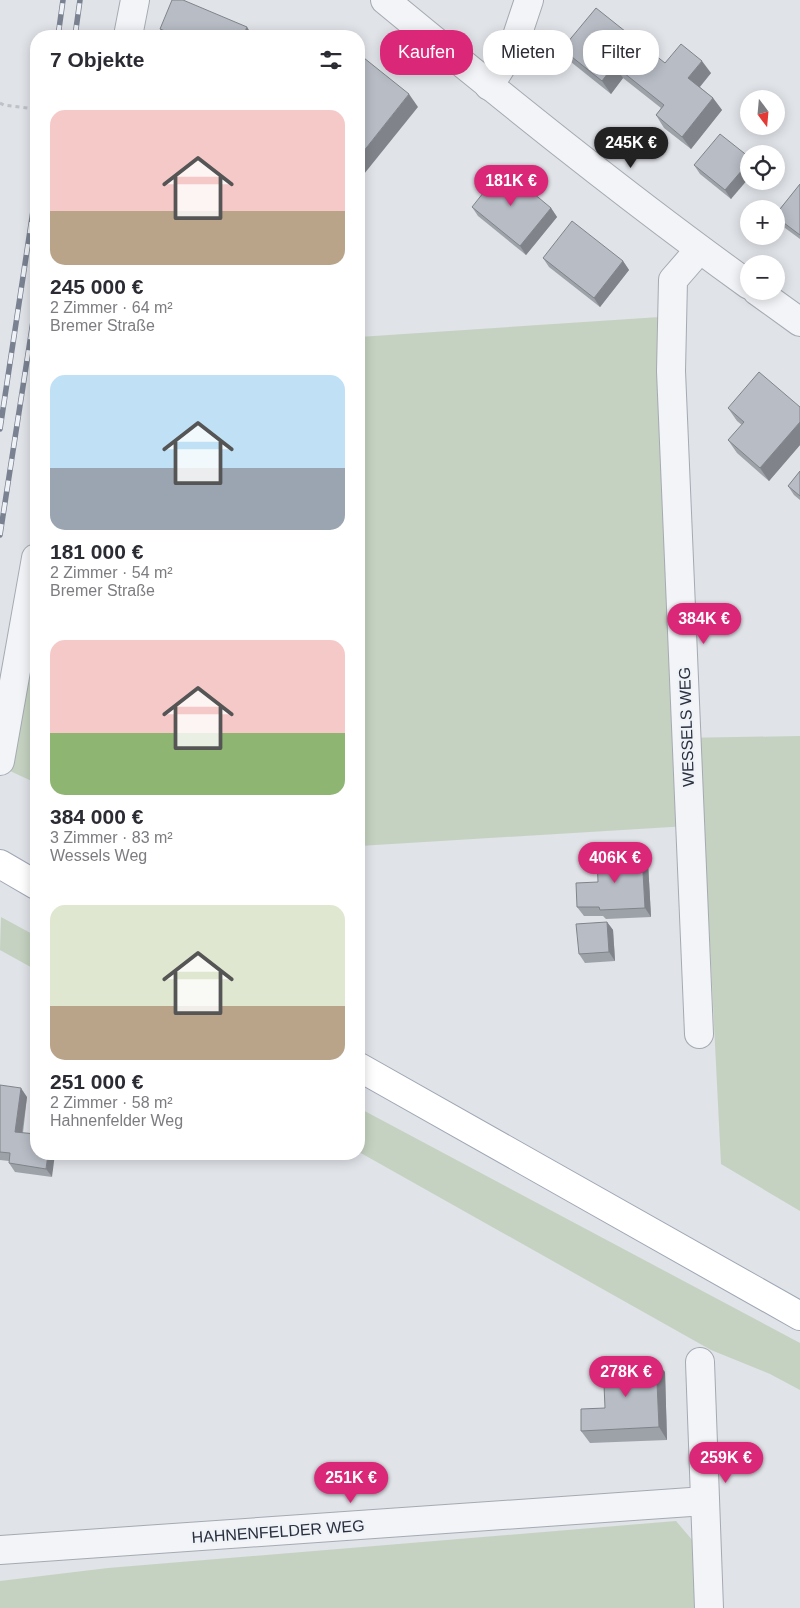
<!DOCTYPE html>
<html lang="de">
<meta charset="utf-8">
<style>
body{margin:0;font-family:Arial,sans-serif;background:#f7f7f7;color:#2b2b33;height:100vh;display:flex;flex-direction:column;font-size:19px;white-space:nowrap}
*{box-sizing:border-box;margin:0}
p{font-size:16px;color:#7c7c81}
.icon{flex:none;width:28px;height:28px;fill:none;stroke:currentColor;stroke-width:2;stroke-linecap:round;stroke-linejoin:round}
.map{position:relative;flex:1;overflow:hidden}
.drawer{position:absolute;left:30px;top:30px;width:335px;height:1130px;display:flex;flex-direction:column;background:#fff;border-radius:20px;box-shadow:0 2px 12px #0003}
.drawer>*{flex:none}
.banner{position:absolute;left:380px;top:30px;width:345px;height:45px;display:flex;gap:10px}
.needle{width:32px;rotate:164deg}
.buttons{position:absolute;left:740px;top:90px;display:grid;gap:10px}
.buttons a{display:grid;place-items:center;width:45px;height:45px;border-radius:50%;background:#fff;box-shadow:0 2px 12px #0003;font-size:25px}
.price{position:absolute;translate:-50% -42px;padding:0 11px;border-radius:18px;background:#db2777;color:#fff;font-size:16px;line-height:32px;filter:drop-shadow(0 1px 2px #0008)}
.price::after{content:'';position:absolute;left:50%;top:30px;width:15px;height:11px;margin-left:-8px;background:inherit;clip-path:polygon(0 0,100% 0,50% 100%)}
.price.current{background:#222;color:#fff}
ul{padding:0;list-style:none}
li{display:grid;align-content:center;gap:10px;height:265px;padding:0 20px}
li span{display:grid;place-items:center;height:155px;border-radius:15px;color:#555}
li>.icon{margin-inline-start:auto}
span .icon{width:90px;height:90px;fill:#fffc;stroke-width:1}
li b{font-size:21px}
h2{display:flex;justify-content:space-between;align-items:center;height:60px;padding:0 20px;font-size:21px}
.tag{padding:0 18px;border-radius:20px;background:#fff;box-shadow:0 2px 12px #0003;font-size:18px;line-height:45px}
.tag.current{background:#db2777;color:#fff}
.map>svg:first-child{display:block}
.green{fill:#c5d2c1}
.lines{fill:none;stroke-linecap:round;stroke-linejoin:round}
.minor-casing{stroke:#a5aab2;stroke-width:30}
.primary-casing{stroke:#9fa7b4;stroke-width:30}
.path{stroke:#bec1c7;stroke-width:3;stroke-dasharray:4 4;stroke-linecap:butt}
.minor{stroke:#f2f4f7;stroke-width:28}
.primary{stroke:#fff;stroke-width:28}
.rail-casing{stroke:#7a8292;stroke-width:5.5}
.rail{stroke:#eff2f6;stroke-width:4;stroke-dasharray:11;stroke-linecap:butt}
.wall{fill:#9da2a9}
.shaded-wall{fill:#80848a}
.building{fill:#b7bcc5;stroke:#80848a}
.labels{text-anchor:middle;stroke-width:4;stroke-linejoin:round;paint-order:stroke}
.street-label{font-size:16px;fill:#29303f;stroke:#eff2f6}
</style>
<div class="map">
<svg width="800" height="1608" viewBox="0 0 800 1608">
<rect width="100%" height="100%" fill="#e0e3e8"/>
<g class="green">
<path d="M660,317L680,738L800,736V1211L721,1164L704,825L359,846V337Z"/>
<path d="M36,634V783L10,771Z"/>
<path d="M1,917L36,936V970L0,950Z"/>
<path d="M359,1108L800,1343V1390L770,1374L711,1350L359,1152Z"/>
<path d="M676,1521L699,1548L701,1608H0V1581L108,1568Z"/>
</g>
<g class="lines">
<g class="minor-casing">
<g id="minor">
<path d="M385,0C504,98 624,195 749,285"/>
<path d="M128,36L135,0"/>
<path d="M489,86L513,48L529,0"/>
<path d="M757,291L800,322"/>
<path d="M0,761L36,558"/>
<path d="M699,1034L671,371L673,280L699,250"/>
<path d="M700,1362L709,1608"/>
<path d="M0,1550L705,1501"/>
</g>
</g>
<g class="primary-casing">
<g id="primary">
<path d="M0,864L36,885"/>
<path d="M359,1067L800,1316"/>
</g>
</g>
<path class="path" d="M0,103L4,105L28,108"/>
<use href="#minor" class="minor"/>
<use href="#primary" class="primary"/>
<g class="rail-casing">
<g id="rail">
<path d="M58,36L63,0"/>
<path d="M75,36L80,0"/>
<path d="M0,429L36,191"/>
<path d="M0,535L36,302"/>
</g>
</g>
<use href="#rail" class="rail"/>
</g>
<g class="wall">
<path d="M160,29L253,36H166Z"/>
<path d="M562,49L665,63L711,73L700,87L713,98L722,110L691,149L664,128L656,115L661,108L623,78L611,94L571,62Z"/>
<path d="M749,157L731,199L700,174L694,165Z"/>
<path d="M800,184V239L781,225L776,218V214Z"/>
<path d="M472,207L551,208L557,217L526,255L478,216Z"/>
<path d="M543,258L623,261L629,270L600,307L549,267Z"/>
<path d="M800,407V445L769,481L737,453L728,440L742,425L737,421L728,408Z"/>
<path d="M800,471V500L794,495L788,486Z"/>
<path d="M642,854L648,863L651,917L606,919L603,916H584L577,907L598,882Z"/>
<path d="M607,922L613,930L615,961L585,963L579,954Z"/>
<path d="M0,1085L27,1097L23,1133L52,1177L15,1172L9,1163V1161L0,1160Z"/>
<path d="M665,1372L667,1440L590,1443L581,1431L605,1408Z"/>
</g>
<g class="shaded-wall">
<path d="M247,27L253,36H243Z"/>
<path d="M702,61L711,73L697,90L688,78Z"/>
<path d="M614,65L623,78L611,94L602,81Z"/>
<path d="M409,94L418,107L360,179L359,176V157Z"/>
<path d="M713,98L722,110L691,149L682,137Z"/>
<path d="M749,162V178L731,199L725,190Z"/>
<path d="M551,208L557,217L526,255L520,246Z"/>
<path d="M623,261L629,270L600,307L594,298Z"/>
<path d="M800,422V445L769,481L760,468Z"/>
<path d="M642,854L648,863L651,917L645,908Z"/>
<path d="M607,922L613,930L615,961L609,952Z"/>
<path d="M21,1088L27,1097L21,1140L15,1132Z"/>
<path d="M48,1154H55L52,1177L46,1169Z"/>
<path d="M656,1360L665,1372L667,1440L659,1427Z"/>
</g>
<g class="building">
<path d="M172,0H183L247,27L243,36H178L160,29Z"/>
<path d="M596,8L665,63L681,44L702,61L688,78L713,98L682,137L656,115L664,105L614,65L602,81L562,49Z"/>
<path d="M359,54L409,94L359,157Z"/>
<path d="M720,134L749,157V162L725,190L694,165Z"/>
<path d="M503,168L551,208L520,246L472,207Z"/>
<path d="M800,184V235L776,217V214Z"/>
<path d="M572,221L623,261L594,298L543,258Z"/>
<path d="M759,372L800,407V422L760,468L728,440L744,422L728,408Z"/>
<path d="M800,471V496L788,486Z"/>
<path d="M642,854L645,908L600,910L599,907H577L576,883L598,882L597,856Z"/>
<path d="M607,922L609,952L579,954L576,924Z"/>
<path d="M0,1085L21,1088L15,1132L36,1134V1154H48L46,1169L9,1163L10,1153L0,1152Z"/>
<path d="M656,1360L659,1427L581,1431V1409L605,1408L603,1362Z"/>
</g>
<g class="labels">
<g class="street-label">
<text transform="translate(686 727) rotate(-92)" y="6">WESSELS WEG</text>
<text transform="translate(278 1531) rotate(-4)" y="6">HAHNENFELDER WEG</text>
</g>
</g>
</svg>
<div class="buttons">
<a><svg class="needle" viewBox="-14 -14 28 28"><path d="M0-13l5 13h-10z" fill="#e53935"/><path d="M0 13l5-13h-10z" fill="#7c7c81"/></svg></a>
<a><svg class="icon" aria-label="locate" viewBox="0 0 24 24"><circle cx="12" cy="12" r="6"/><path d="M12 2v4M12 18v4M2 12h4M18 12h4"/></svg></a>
<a>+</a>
<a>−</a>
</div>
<b class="price current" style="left:631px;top:169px">245K €</b>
<b class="price" style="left:511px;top:207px">181K €</b>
<b class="price" style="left:704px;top:645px">384K €</b>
<b class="price" style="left:615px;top:884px">406K €</b>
<b class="price" style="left:626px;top:1398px">278K €</b>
<b class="price" style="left:726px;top:1484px">259K €</b>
<b class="price" style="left:351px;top:1504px">251K €</b>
<div class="banner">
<a class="tag current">Kaufen</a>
<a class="tag">Mieten</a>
<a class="tag">Filter</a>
</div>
<section class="drawer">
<h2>7 Objekte<svg class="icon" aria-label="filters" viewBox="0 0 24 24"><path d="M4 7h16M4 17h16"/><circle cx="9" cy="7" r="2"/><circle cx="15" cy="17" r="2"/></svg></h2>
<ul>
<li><span style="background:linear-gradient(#f6c9c9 65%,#b9a48a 0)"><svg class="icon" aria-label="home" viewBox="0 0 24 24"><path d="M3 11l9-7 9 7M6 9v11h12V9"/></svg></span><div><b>245 000 €</b><p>2 Zimmer · 64 m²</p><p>Bremer Straße</p></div></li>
<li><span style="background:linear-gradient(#bfe0f5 60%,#9aa5b1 0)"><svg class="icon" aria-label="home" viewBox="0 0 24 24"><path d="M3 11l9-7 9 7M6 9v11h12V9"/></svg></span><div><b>181 000 €</b><p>2 Zimmer · 54 m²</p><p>Bremer Straße</p></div></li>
<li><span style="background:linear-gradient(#f6c9c9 60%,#8fb573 0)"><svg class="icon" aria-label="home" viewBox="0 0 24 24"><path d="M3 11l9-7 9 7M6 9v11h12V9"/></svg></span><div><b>384 000 €</b><p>3 Zimmer · 83 m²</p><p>Wessels Weg</p></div></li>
<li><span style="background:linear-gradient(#dfe7d0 65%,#b9a48a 0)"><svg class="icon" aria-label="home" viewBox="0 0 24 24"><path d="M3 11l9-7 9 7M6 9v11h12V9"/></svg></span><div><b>251 000 €</b><p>2 Zimmer · 58 m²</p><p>Hahnenfelder Weg</p></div></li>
</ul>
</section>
</div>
